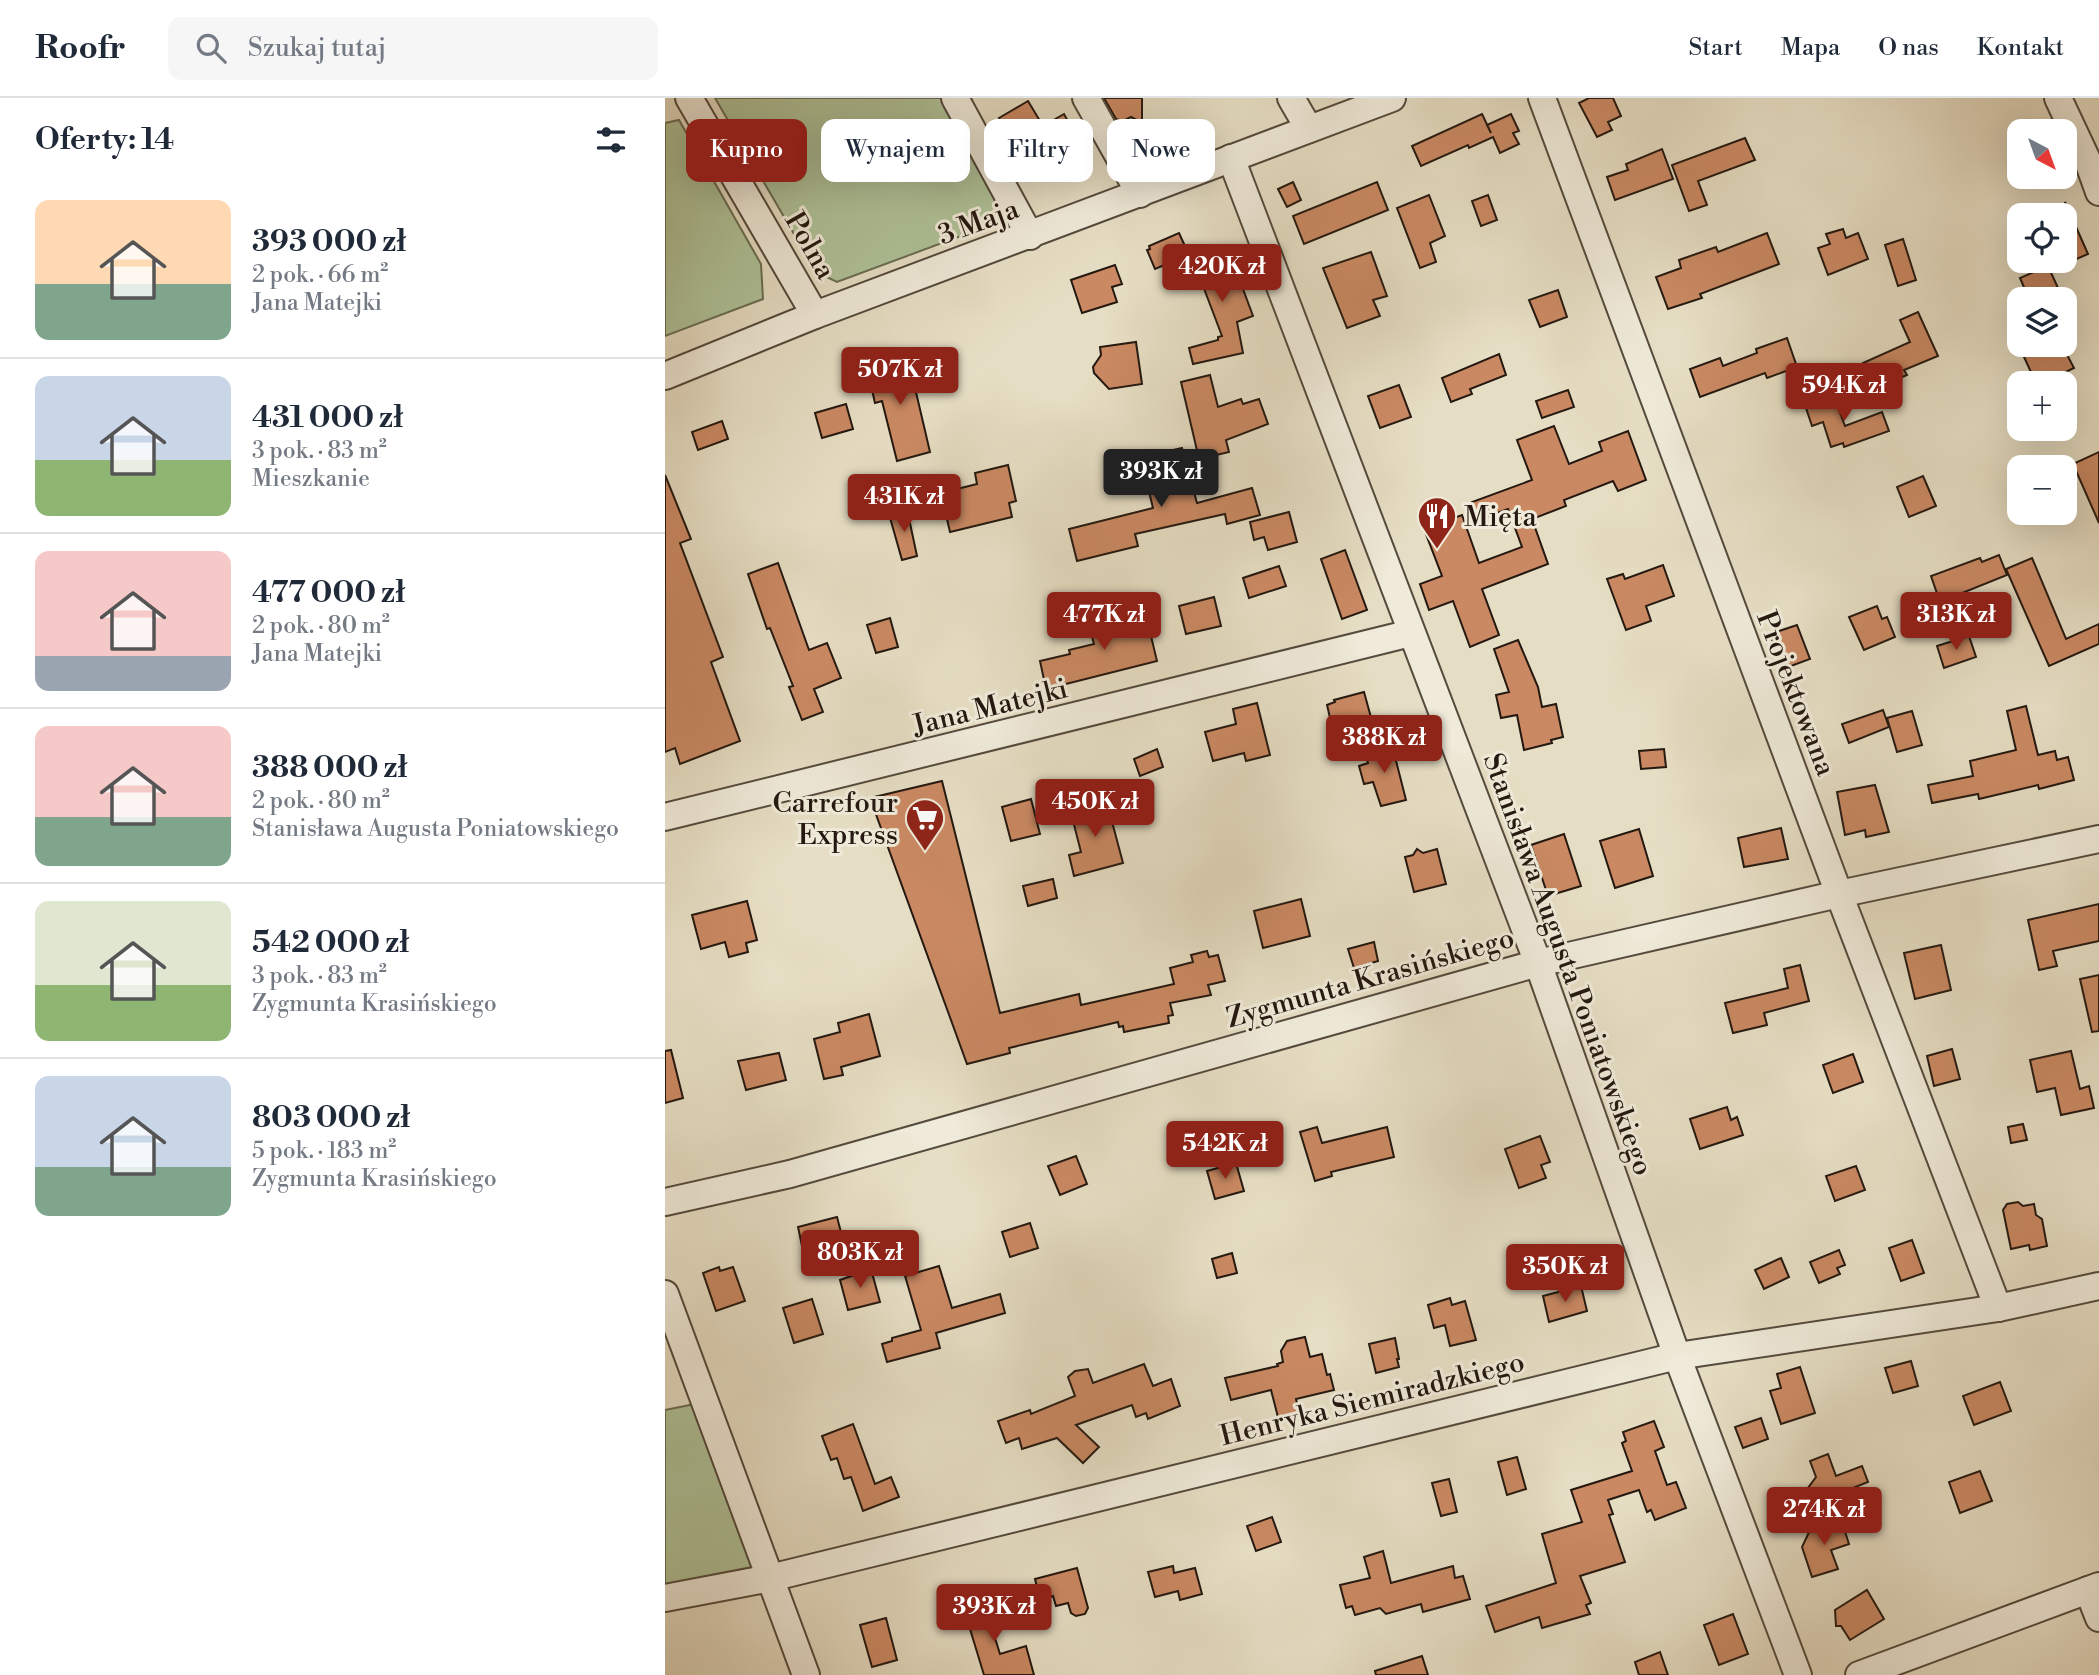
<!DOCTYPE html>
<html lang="pl">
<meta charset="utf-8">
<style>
body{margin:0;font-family:"Libre Bodoni",serif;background:#f6f6f7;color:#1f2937;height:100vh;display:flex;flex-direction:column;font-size:26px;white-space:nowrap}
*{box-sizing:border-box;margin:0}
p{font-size:23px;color:#747a83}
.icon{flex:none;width:38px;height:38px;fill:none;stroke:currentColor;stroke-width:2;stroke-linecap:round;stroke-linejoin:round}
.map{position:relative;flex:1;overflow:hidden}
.side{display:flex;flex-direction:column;background:#fff;width:665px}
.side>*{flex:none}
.hud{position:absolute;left:21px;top:21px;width:665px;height:63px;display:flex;gap:14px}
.needle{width:46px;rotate:139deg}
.tools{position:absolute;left:1342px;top:21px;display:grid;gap:14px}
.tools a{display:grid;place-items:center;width:70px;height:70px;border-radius:14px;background:#fff;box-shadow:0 7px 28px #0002;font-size:35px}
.price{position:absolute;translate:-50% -60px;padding:0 16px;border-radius:7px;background:#8f2418;color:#fff;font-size:23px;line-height:46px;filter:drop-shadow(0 2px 4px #0008)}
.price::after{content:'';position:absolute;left:50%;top:42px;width:21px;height:16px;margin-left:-10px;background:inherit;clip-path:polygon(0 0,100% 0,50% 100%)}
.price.current{background:#222;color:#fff}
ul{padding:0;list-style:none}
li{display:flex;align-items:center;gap:21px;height:175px;padding:0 35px}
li+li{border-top:2px solid #e0e1e3}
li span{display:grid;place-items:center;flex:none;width:196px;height:140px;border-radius:14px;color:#555}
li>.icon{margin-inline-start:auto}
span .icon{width:84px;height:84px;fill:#fffc;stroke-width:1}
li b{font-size:30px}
h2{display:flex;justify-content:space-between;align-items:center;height:84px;padding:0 35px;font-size:30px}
.chip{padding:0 24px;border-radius:14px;background:#fff;box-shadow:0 7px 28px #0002;font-size:24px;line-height:63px}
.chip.current{background:#8f2418;color:#fff}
header{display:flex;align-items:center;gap:42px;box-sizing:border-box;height:98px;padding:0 35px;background:#fff;border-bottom:2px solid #e0e1e3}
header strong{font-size:33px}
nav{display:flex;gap:38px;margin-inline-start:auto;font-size:24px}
.search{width:490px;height:63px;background:#f6f6f7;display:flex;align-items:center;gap:18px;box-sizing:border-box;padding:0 24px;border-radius:14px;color:#747a83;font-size:26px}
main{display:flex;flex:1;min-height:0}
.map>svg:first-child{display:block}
.green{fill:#afc299;stroke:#6a6d54;stroke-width:2}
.building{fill:#ca8963;stroke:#241810;stroke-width:2}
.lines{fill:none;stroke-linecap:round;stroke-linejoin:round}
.minor-casing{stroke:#544a3d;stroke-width:30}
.minor{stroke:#efead9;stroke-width:26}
.labels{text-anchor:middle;stroke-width:6;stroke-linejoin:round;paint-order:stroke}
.street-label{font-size:28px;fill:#241810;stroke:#efead9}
.poi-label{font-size:28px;fill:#241810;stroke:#efead9;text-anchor:start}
</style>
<header>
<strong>Roofr</strong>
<div class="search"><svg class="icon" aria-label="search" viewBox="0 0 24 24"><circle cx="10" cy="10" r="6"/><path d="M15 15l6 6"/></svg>Szukaj tutaj</div>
<nav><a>Start</a><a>Mapa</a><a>O nas</a><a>Kontakt</a></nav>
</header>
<main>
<section class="side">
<h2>Oferty: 14<svg class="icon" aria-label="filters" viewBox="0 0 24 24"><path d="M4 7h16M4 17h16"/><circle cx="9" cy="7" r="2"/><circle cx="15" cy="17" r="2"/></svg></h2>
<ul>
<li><span style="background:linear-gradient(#ffd9b3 60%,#7fa58c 0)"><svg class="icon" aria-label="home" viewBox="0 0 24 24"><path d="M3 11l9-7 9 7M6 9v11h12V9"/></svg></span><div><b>393 000 zł</b><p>2 pok. · 66 m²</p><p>Jana Matejki</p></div></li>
<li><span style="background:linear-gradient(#c9d6e8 60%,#8fb573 0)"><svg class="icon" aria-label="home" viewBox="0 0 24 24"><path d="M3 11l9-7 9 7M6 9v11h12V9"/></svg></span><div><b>431 000 zł</b><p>3 pok. · 83 m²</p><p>Mieszkanie</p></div></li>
<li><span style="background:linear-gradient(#f6c9c9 75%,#9aa5b1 0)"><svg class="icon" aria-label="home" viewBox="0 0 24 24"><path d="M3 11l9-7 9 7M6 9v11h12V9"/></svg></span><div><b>477 000 zł</b><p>2 pok. · 80 m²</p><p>Jana Matejki</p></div></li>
<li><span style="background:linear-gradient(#f6c9c9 65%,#7fa58c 0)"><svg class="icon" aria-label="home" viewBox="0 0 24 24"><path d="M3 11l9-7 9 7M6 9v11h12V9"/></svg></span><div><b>388 000 zł</b><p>2 pok. · 80 m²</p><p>Stanisława Augusta Poniatowskiego</p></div></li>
<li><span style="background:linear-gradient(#dfe7d0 60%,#8fb573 0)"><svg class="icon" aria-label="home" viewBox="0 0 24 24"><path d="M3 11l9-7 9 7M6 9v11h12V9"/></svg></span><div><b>542 000 zł</b><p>3 pok. · 83 m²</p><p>Zygmunta Krasińskiego</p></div></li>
<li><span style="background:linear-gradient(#c9d6e8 65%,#7fa58c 0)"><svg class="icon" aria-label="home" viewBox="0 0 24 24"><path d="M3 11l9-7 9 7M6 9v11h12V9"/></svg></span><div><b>803 000 zł</b><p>5 pok. · 183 m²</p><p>Zygmunta Krasińskiego</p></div></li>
</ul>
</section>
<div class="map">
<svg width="1434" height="1577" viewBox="0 0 1434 1577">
<rect width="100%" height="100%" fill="#e6dec4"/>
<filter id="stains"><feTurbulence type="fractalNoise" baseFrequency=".00286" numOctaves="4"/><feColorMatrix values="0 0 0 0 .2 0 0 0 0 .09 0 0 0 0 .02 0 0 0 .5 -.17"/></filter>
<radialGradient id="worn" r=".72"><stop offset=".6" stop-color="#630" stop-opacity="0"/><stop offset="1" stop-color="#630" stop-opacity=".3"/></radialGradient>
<g class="green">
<path d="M50,0H276L335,104L328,126L172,184L151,174Z"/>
<path d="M14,22L96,166L98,201L0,238V25Z"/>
<path d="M30,1306L91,1468L84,1474L0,1489V1312Z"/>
</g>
<g class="building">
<path d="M439,0H477V25L466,19L458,23L451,21Z"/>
<path d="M924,0H948L956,18L943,24L947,32L932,39L914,5Z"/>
<path d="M363,3L378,28L399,16L413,41L416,57H401L378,71L360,41L350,47L334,20Z"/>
<path d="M817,16L826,35L822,27L846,16L854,33L848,35L854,46L835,55L828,39L804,50L803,47L756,68L747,48Z"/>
<path d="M1080,40L1090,62L1033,83L1042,107L1024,113L1007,67Z"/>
<path d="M997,51L1008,81L950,102L942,79L963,72L961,66Z"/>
<path d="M628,84L636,102L622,109L613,91Z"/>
<path d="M712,84L723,112L639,146L628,118Z"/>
<path d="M764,97L780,138L765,145L771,164L755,170L732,110Z"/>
<path d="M823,97L832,122L816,128L807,103Z"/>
<path d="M1400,104L1423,156L1400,166Z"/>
<path d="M1178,131L1181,140L1193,135L1203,161L1163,177L1153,150L1165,146L1161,136Z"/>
<path d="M514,135L524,157L490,171L482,152L485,151L484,148Z"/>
<path d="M1102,135L1114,166L1035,196L1037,200L1003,211L991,179L1016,170L1014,162L1051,149L1053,154Z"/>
<path d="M1238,141L1251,182L1233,188L1220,147Z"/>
<path d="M562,148L572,175L577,173L583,189L578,191L588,218L572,224L578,255L528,266L524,250L553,242V239L557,238L527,159Z"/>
<path d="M706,154L722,198L708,202L715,218L682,230L658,170Z"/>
<path d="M450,167L457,186L447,189L452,204L417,215L406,182Z"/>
<path d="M1383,168L1398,201H1364L1355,180Z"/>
<path d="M893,192L902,219L875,229L864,202Z"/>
<path d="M1253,214L1273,258L1239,272L1242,277L1209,291L1198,265L1245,244L1235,222Z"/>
<path d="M1122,240L1132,269L1102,280L1100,275L1035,299L1025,271L1055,260L1058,268L1092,255L1091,251Z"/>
<path d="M471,244L477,286L444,291L429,275L428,269L436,257L435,249Z"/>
<path d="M1363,247H1397L1409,270L1377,285H1371L1359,259L1367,255Z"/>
<path d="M834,256L841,277L805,291L807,296L786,304L777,280Z"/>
<path d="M243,260L265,354L232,363L217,303L210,305L202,270Z"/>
<path d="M545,277L553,309L576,301L578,306L594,301L603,326L561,342L564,354L534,361L516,284Z"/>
<path d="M734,287L746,319L715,330L703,298Z"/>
<path d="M903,292L909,309L877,320L871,303Z"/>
<path d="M1168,296L1180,328L1217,314L1224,333L1179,349L1178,345L1166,349L1158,324L1147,328L1140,307Z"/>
<path d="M181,306L188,331L157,340L150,315Z"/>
<path d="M57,323L63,341L33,352L27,334Z"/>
<path d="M889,328L904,366L937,353L934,344L963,333L981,382L953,393L948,383L899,402L901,408L867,421L883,466L817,491L834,537L805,549L788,503L764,512L755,486L777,478L759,431L797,417L814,465L857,449L843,411L813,422L807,404L867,382L852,342Z"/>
<path d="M517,350L532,405L587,390L595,417L562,426L560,416L470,436L473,448L412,463L404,431L488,410L477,365L487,363L486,357Z"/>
<path d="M1434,354V425L1408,366Z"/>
<path d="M343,367L351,403L344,405L347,419L285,434L276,395L312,386L310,375Z"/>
<path d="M0,377L26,441L15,445L58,559L46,564L75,643L15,666L10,650L0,654Z"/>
<path d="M1258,378L1271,408L1244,419L1232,389Z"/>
<path d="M242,411L252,458L237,462L224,416Z"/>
<path d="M624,414L632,444L603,452L599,439L589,442L585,424Z"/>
<path d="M680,452L702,512L677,521L656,461Z"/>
<path d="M1334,457L1342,477L1275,504L1266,478L1315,460L1317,464Z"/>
<path d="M1367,460L1401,541L1434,526V546L1384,568L1341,471Z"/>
<path d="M113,465L144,552L162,545L176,580L149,591L158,614L137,622L124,589L128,588L105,530L102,531L83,476Z"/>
<path d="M998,467L1009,498L981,508L986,523L961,532L942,481L958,476L960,481Z"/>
<path d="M614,468L621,488L584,500L578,480Z"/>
<path d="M549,499L556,528L521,536L514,508Z"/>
<path d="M1212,508L1217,521L1222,519L1230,539L1199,552L1184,519Z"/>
<path d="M480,513L492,563L381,591L375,563L405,556L404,552L429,546L424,527Z"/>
<path d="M225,520L233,549L211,555L202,527Z"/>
<path d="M1132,527L1145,561L1118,571L1105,536Z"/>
<path d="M1304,538L1311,559L1279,570L1272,548Z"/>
<path d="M853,542L873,589L877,609L891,606L898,639L886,642L887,645L859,652L852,617L836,620L831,597L844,594L829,551Z"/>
<path d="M699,594L707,623L677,631L675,622L666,624L662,607L670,604L669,602Z"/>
<path d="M592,605L605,657L581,663L579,655L548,663L540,634L571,626L568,611Z"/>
<path d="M1361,608L1373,657L1390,653L1392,662L1403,659L1409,682L1374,691L1373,687L1314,701L1313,696L1267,705L1263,687L1308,678L1305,663L1351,652L1342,613Z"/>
<path d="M1218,612L1224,629L1184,645L1177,626Z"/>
<path d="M1247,613L1257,647L1232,654L1222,620Z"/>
<path d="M727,647L741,702L716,708L708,684L699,686L694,668L703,665L700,655Z"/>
<path d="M492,651L498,669L475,678L469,661Z"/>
<path d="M999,651L1001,669L976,671L974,653Z"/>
<path d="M277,683L335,915L414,896L416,907L509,886L505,870L528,864L526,857L542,853L544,859L553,857L560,883L543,887L546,897L505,905L508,917L503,918L504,925L459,934L458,928L454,929L453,924L344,950L345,955L302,966L205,700Z"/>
<path d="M1210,687L1224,734L1201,739L1200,732L1180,737L1172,694Z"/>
<path d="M366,701L375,736L346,743L337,709Z"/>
<path d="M441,701L458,765L409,778L404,757L416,754L405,711Z"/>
<path d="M1116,730L1123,761L1079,769L1073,740Z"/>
<path d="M974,731L988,778L950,790L935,743Z"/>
<path d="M899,736L916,788L883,798L866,747Z"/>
<path d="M752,751L758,755L772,751L781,786L749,794L740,759L748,757Z"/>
<path d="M388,781L392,800L363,808L358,788Z"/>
<path d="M636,801L645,838L598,850L589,813Z"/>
<path d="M82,803L92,842L81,845L83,854L64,859L60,844L36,851L27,817Z"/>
<path d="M1434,806V843L1388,853L1392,868L1374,872L1363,822Z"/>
<path d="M709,844L713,863L689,870L683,851Z"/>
<path d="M1276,847L1286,892L1250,901L1239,855Z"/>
<path d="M1135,867L1144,903L1099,915L1102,927L1068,935L1060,905L1123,890L1119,871Z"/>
<path d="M1434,877V933L1427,934L1415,881Z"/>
<path d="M204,916L215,958L176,969L178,977L159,981L149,941L175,934L173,925Z"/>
<path d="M1287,951L1295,981L1269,988L1262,958Z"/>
<path d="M6,952L18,1000L0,1005V953Z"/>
<path d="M1406,953L1415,991L1424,988L1429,1010L1396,1017L1390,990L1372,994L1365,962Z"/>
<path d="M114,955L121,982L81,992L73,963Z"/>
<path d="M1188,956L1198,984L1168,995L1158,967Z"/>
<path d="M1062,1009L1066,1022L1072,1019L1078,1037L1035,1051L1025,1021Z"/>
<path d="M1358,1026L1362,1042L1346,1045L1343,1029Z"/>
<path d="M652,1029L657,1045L722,1029L729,1059L666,1074L667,1078L650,1083L635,1034Z"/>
<path d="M875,1038L885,1064L876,1067L881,1080L854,1090L840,1051Z"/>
<path d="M411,1058L422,1086L395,1097L383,1068Z"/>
<path d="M571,1065L579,1093L550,1101L542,1073Z"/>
<path d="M1191,1068L1200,1092L1170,1103L1161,1078Z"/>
<path d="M1353,1104L1358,1108L1369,1106L1371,1117L1377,1121L1382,1148L1365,1152L1364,1147L1346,1151L1338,1112L1342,1106Z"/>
<path d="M172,1119L177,1138L137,1148L133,1129Z"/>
<path d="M365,1125L373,1150L345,1159L337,1134Z"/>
<path d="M1247,1142L1259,1175L1236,1183L1224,1150Z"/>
<path d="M1174,1152L1180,1167L1172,1170L1175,1176L1154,1185L1145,1164Z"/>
<path d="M567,1155L572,1175L552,1180L547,1161Z"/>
<path d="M1116,1160L1124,1179L1099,1191L1090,1172Z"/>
<path d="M274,1168L287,1210L335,1196L340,1215L271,1235L275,1250L222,1264L217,1246L227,1243V1240L256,1232L240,1178Z"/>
<path d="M54,1169L55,1173L68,1169L80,1203L51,1213L38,1175Z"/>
<path d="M206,1171L215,1204L183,1212L175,1182Z"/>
<path d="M916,1188L922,1213L884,1224L878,1198Z"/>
<path d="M785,1200L787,1207L800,1203L811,1242L785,1248L780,1227L769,1230L763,1207Z"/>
<path d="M147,1201L158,1236L129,1245L118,1210Z"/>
<path d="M640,1239L645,1259L657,1256L662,1277L665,1276L669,1292L631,1301L635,1318L614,1323L606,1292L566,1302L560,1280L613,1268L612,1266L618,1264L616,1253L622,1243Z"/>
<path d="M730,1240L734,1261H732L734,1269L711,1275L704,1246Z"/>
<path d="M1246,1263L1253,1288L1228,1295L1220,1270Z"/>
<path d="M479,1266L488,1288L506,1281L515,1308L483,1321L481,1315L471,1319L467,1307L411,1327L434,1349L418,1365L392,1340L357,1351L354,1340L341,1345L333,1323L365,1312L366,1316L410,1298L403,1279L410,1273L423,1271L428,1285Z"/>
<path d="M1135,1269L1150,1315L1116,1326L1105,1293L1116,1290L1112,1276Z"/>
<path d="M1335,1284L1346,1313L1309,1327L1298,1298Z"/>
<path d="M1096,1320L1103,1341L1078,1350L1070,1329Z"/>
<path d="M989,1323L999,1349L990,1353L1002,1387L1011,1384L1021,1410L990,1422L986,1412L982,1414L974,1392L943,1402L948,1416L944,1417L960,1464L915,1478L926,1505L921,1507L925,1516L877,1530L874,1519L830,1534L821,1508L891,1485L877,1436L917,1424L906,1392L967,1373L957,1345L961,1343L958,1334Z"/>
<path d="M188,1326L210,1386L226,1379L234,1399L198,1413L186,1379L179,1381L172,1360L166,1362L157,1338Z"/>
<path d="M1163,1356L1171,1378L1197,1368L1203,1384L1168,1398L1173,1413L1144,1404L1140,1394L1151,1379L1145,1363Z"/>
<path d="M852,1359L861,1391L842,1397L833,1364Z"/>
<path d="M1315,1373L1327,1403L1295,1415L1284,1384Z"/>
<path d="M784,1381L792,1414L776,1418L767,1385Z"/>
<path d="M607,1419L616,1444L591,1453L582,1428Z"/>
<path d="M1176,1421L1184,1446L1166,1452L1173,1471L1147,1479L1137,1449L1145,1432Z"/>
<path d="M718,1453L726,1485L788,1468L790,1480L798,1478L805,1501L758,1514L756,1506L721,1516L715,1510L690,1517L687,1508L681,1510L675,1487L705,1480L699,1459Z"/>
<path d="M508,1468L509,1475L530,1470L537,1496L515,1502L513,1493L490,1499L483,1474Z"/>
<path d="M412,1470L423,1510L420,1516L411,1518L406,1515L403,1505L391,1508L388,1498L375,1502L370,1481Z"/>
<path d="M1202,1492L1219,1521L1185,1542L1176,1528H1171L1170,1512Z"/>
<path d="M324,1500L330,1523L325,1524L335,1556L361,1548L369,1577H319L298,1508Z"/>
<path d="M1068,1516L1083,1556L1054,1567L1039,1527Z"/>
<path d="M221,1520L232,1562L207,1569L195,1527Z"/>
<path d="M995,1554L1003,1577H974L970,1564Z"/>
<path d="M757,1558L763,1577H711L710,1573Z"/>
</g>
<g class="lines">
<g class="minor-casing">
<g id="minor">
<path d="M24,0L150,217"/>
<path d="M290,0L365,138"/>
<path d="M421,0L475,96"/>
<path d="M626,0L644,31"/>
<path d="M877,0L1174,796L1333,1210"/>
<path d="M1393,0L1424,66L1434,94"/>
<path d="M566,60L873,865L1012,1258L1133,1577"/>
<path d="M0,278L150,217L727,0"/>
<path d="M0,719L746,535"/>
<path d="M0,1104L125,1076L873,865L1174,796L1434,741"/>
<path d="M0,1196L141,1577"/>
<path d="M1423,1492L1434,1520"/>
<path d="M0,1500L105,1480L1012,1258L1333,1210L1434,1188"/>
<path d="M1194,1577L1434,1488"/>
</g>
</g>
<use href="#minor" class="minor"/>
</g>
<defs>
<g id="restaurant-pin" transform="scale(2.0125)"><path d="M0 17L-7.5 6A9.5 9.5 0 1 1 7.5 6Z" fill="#8f2418" stroke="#efead9"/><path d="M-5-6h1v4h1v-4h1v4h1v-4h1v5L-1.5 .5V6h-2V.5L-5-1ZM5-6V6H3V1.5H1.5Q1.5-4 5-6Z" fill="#fff"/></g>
<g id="supermarket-pin" transform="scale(2.0125)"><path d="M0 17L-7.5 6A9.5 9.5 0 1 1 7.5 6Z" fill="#8f2418" stroke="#efead9"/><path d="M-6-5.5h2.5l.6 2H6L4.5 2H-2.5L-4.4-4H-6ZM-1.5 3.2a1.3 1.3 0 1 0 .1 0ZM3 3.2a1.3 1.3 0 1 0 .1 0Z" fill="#fff"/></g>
</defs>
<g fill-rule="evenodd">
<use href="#restaurant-pin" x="772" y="418"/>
<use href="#supermarket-pin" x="260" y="720"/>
</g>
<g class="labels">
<g class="street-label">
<text transform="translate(313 123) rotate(-20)" y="10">3 Maja</text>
<text transform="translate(146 147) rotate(60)" y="10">Polna</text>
<text transform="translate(1132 595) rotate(69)" y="10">Projektowana</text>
<text transform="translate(325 608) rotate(-14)" y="10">Jana Matejki</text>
<text transform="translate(904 866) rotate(70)" y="10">Stanisława Augusta Poniatowskiego</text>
<text transform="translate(705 879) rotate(-16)" y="10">Zygmunta Krasińskiego</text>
<text transform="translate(707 1300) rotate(-14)" y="10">Henryka Siemiradzkiego</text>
</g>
<g class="poi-label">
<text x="799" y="428">Mięta</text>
<text x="233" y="714" text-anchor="end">Carrefour<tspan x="233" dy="32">Express</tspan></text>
</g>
</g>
<rect width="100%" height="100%" filter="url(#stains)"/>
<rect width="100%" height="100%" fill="url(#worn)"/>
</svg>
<div class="tools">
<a><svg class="needle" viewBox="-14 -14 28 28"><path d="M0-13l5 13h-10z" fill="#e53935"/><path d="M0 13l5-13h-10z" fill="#747a83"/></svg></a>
<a><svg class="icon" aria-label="locate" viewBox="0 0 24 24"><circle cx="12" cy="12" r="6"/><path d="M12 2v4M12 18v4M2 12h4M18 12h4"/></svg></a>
<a><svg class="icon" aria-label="layers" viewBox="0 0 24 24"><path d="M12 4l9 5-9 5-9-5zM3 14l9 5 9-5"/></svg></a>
<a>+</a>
<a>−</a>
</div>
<b class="price" style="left:557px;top:206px">420K zł</b>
<b class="price" style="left:235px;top:309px">507K zł</b>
<b class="price" style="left:1179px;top:325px">594K zł</b>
<b class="price current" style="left:496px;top:411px">393K zł</b>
<b class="price" style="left:239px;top:436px">431K zł</b>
<b class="price" style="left:439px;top:554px">477K zł</b>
<b class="price" style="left:1291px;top:554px">313K zł</b>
<b class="price" style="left:719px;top:677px">388K zł</b>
<b class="price" style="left:430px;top:741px">450K zł</b>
<b class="price" style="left:560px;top:1083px">542K zł</b>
<b class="price" style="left:195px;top:1192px">803K zł</b>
<b class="price" style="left:900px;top:1206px">350K zł</b>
<b class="price" style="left:1159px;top:1449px">274K zł</b>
<b class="price" style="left:329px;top:1546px">393K zł</b>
<div class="hud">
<a class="chip current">Kupno</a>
<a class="chip">Wynajem</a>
<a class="chip">Filtry</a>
<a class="chip">Nowe</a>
</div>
</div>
</main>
